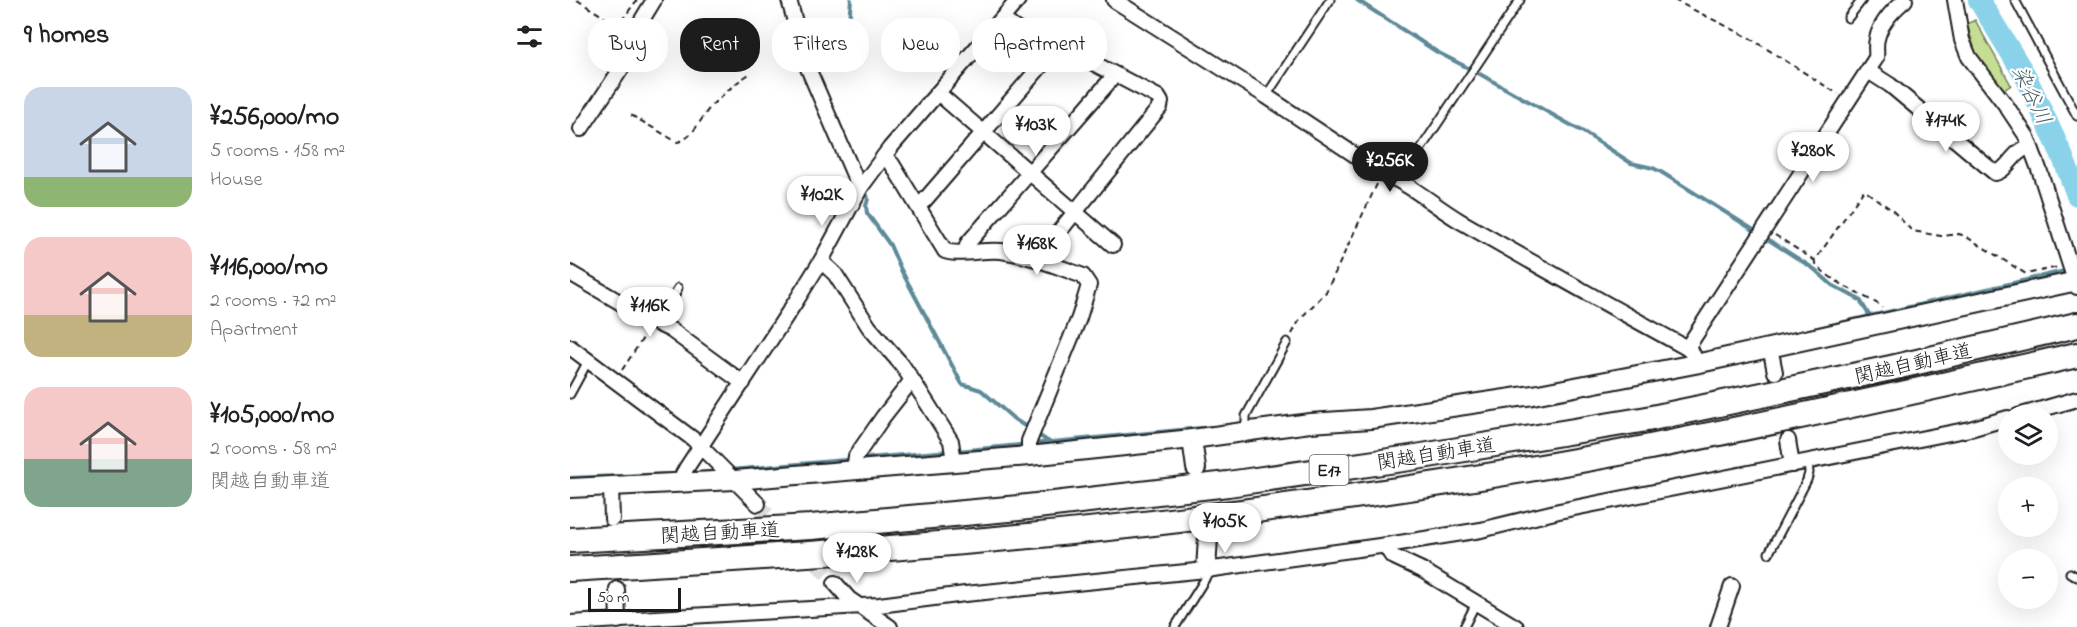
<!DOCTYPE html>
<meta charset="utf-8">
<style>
body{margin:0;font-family:"Indie Flower","Klee One",sans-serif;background:#f6f6f6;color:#202124;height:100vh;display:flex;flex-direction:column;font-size:22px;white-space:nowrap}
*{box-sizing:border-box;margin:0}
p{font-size:20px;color:#757577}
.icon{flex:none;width:33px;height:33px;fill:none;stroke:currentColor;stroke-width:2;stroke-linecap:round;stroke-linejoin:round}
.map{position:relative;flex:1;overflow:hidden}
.side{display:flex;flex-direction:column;background:#fff;width:570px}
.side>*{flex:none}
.banner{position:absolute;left:18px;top:18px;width:570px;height:54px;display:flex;gap:12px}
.tools{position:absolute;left:1428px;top:405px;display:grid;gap:12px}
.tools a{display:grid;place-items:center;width:60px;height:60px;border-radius:50%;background:#fff;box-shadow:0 6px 24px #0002;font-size:30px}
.scale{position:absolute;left:18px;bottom:15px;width:93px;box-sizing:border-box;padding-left:6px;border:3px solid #1c1c1c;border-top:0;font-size:16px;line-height:21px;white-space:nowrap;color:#1c1c1c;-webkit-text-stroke:4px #fff;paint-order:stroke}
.price{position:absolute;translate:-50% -51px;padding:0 14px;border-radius:21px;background:#fff;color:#222;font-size:20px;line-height:39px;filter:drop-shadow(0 2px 3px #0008)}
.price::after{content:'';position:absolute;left:50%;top:36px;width:18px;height:14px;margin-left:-9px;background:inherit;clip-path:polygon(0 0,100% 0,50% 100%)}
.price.selected{background:#1c1c1c;color:#fff}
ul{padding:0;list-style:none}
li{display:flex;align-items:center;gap:18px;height:150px;padding:0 24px}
li span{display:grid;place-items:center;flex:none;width:168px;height:120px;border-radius:18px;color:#555}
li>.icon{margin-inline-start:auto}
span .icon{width:72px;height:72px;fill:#fffc;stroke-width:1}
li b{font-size:26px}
h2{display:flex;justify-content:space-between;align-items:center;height:72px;padding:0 24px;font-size:26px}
.tag{padding:0 21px;border-radius:24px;background:#fff;box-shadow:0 6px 24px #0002;font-size:21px;line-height:54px}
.tag.selected{background:#1c1c1c;color:#fff}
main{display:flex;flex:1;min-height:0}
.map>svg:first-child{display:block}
.green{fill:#c5de94;stroke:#707d58;stroke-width:1.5}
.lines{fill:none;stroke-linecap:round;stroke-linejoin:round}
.stream{stroke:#5d8998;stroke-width:4}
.river{stroke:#89d2ea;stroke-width:22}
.street-tunnel{stroke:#ddd;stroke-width:14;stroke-dasharray:14 7;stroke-linecap:butt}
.lane-casing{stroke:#1c1c1c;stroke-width:11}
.street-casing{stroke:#1c1c1c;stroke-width:18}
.secondary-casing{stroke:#1c1c1c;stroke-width:22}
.highway-casing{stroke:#1c1c1c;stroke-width:28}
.path{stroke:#1c1c1c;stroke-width:2;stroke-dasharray:6 4.5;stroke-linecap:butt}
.lane{stroke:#fff;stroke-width:7}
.street{stroke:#fff;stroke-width:14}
.secondary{stroke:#fff;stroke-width:18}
.highway{stroke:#fff;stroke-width:24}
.labels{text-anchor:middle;stroke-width:4.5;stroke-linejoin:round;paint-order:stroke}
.shield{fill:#fff;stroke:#606060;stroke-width:1.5}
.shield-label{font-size:18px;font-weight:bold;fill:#1c1c1c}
.street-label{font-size:20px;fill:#1c1c1c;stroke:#fff}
.water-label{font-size:21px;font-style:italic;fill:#425c64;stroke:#fff}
</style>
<main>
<section class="side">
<h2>9 homes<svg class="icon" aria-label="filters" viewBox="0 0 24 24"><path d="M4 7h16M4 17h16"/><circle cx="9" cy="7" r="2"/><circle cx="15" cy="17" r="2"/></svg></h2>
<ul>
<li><span style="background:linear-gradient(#c9d6e8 75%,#8fb573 0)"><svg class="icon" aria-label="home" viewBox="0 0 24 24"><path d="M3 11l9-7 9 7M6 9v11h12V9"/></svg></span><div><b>¥256,000/mo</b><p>5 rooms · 158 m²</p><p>House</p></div></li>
<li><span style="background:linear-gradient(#f6c9c9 65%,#c2b280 0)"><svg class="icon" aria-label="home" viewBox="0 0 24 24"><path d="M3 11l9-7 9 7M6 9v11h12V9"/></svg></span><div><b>¥116,000/mo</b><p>2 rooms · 72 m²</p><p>Apartment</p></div></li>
<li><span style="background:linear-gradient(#f6c9c9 60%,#7fa58c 0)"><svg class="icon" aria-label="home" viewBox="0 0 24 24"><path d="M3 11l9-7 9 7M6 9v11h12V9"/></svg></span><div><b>¥105,000/mo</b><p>2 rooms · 58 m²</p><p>関越自動車道</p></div></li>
</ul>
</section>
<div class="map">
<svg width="1507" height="627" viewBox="0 0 1507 627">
<rect width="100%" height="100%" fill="#fff"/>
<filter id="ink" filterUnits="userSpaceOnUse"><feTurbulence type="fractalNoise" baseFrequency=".0167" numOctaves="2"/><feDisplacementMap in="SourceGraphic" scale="12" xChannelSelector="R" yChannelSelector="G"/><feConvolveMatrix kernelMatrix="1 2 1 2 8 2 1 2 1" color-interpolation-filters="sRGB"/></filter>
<g filter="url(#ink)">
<path class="green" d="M1405,20L1441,85L1434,90L1406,54L1397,24Z"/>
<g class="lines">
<g class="stream">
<path d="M787,0L867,52L908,73L1015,133L1061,163L1083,168L1091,172L1182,229L1244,269L1262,285L1290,300L1299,315"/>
<path d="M238,54L278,30L281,0"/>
<path d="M266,116L292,178"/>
<path d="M295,188L298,199L296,206L297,213L320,245L330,268L392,384L411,390L444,419L479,442"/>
<path d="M1235,331L1499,270"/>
<path d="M387,451L642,427"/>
<path d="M160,470L379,451"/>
<path d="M127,473L149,471"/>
<path d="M0,478L98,474"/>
</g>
<path class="river" d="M1409,0L1456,77L1492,155L1507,195"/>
<g class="street-tunnel">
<path d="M188,504L265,583"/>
<path d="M43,532L47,589"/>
</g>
<g class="lane-casing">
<g id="lane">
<path d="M1445,0L1507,116"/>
<path d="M1278,18L1292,0"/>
<path d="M696,96L760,0"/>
<path d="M830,180L950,0"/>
<path d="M92,325L108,288"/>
<path d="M0,394L18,361"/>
<path d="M676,431V416L717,342"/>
<path d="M1199,553L1237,480L1239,473L1238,462"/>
<path d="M1500,573L1507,577"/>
<path d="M605,627L635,579L636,572"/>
<path d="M894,627L906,603"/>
</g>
</g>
<g class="street-casing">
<g id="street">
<path d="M219,0L231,44V52L287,182L291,187"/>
<path d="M544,0L696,96L812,173C841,184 863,205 890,221C965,264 1041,307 1117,348"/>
<path d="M1385,0L1392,40L1399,57L1435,104L1457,137L1470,172L1507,287"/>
<path d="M432,19L453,34L470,35L588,97L591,102L590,107L467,259"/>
<path d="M1298,71L1320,85L1425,173C1438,171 1443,150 1460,147"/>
<path d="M368,93L543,245"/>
<path d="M11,129L61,54L70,23L84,0"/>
<path d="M314,156L322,164L375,251C390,256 414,249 431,251C460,255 486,266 513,276L519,285L509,318L459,441V456"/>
<path d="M347,205L354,201L489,45"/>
<path d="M395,252L398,243L545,75"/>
<path d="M251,261L265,274L299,327L332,365L352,395L381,441L384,462"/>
<path d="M0,273L80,320L101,330L173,383"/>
<path d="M0,347L123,439L188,504"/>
<path d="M1200,347L1205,372"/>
<path d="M1123,354L1117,348L1306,58C1307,52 1305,45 1307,39C1310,23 1323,10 1335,0"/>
<path d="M1448,416L1507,399"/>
<path d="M1218,440L1222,465"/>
<path d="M284,470L286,456L313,417L342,380"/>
<path d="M112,484L113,474L117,467L226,301L251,261L291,187L320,148L448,0"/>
<path d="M41,487L42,519"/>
<path d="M817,545L818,550L822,556L852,570L946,627"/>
<path d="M265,583L279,599L320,627"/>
<path d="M47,589L48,621"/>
<path d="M0,623L309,605L395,594L636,570L817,545L911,530L989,511L1400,429L1438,418"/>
<path d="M1148,627L1162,586"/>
</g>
</g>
<g class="secondary-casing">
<g id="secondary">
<path d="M622,439L626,468"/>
<path d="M0,488L165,480L459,456L622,439L740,423L801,419L963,395L1130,363L1507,281"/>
<path d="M636,570L638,537"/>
</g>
</g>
<g class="highway-casing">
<g id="highway">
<path d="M0,540L241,527L449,508L658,484L840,458L1077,419L1321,368L1507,325"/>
<path d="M0,569C222,556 444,542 664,513C803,494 943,474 1080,447C1223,419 1365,387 1507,355"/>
</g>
</g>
<g class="path">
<path d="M7,0L42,22L49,24L67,0"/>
<path d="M1104,0L1178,37L1268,94"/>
<path d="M61,115L107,142C124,139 131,116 143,104C155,93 166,82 181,73"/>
<path d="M1205,235L1244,260L1246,259L1294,190L1322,210L1342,231L1371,236L1389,234L1395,236L1456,274L1488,267"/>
<path d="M1244,260C1250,276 1292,295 1308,304L1312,308"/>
<path d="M722,334L730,319L756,292L807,184"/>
<path d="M52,370L77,332"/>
</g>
<use href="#lane" class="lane"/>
<use href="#street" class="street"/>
<use href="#secondary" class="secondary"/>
<use href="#highway" class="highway"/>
</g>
</g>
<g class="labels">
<rect class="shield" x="739.5" y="455" width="39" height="30" rx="4.5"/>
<g class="shield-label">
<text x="759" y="476">E17</text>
</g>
<g class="street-label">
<text transform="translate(1343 363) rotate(-13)" y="7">関越自動車道</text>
<text transform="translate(866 453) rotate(-9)" y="7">関越自動車道</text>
<text transform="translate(150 532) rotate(-3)" y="7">関越自動車道</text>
</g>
<g class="water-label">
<text transform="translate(1462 95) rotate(64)" y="7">染谷川</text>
</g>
</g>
</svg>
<div class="tools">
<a><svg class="icon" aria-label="layers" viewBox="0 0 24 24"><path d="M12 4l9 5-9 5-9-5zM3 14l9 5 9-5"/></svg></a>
<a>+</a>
<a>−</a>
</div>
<div class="scale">50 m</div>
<b class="price" style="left:1376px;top:153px">¥174K</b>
<b class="price" style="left:466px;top:157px">¥103K</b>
<b class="price" style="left:1243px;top:183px">¥280K</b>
<b class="price selected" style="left:820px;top:193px">¥256K</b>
<b class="price" style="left:252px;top:227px">¥102K</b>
<b class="price" style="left:467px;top:276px">¥168K</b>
<b class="price" style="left:80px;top:338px">¥116K</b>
<b class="price" style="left:655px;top:554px">¥105K</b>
<b class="price" style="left:287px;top:584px">¥128K</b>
<div class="banner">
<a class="tag">Buy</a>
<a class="tag selected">Rent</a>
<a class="tag">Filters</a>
<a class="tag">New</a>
<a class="tag">Apartment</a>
</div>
</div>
</main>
